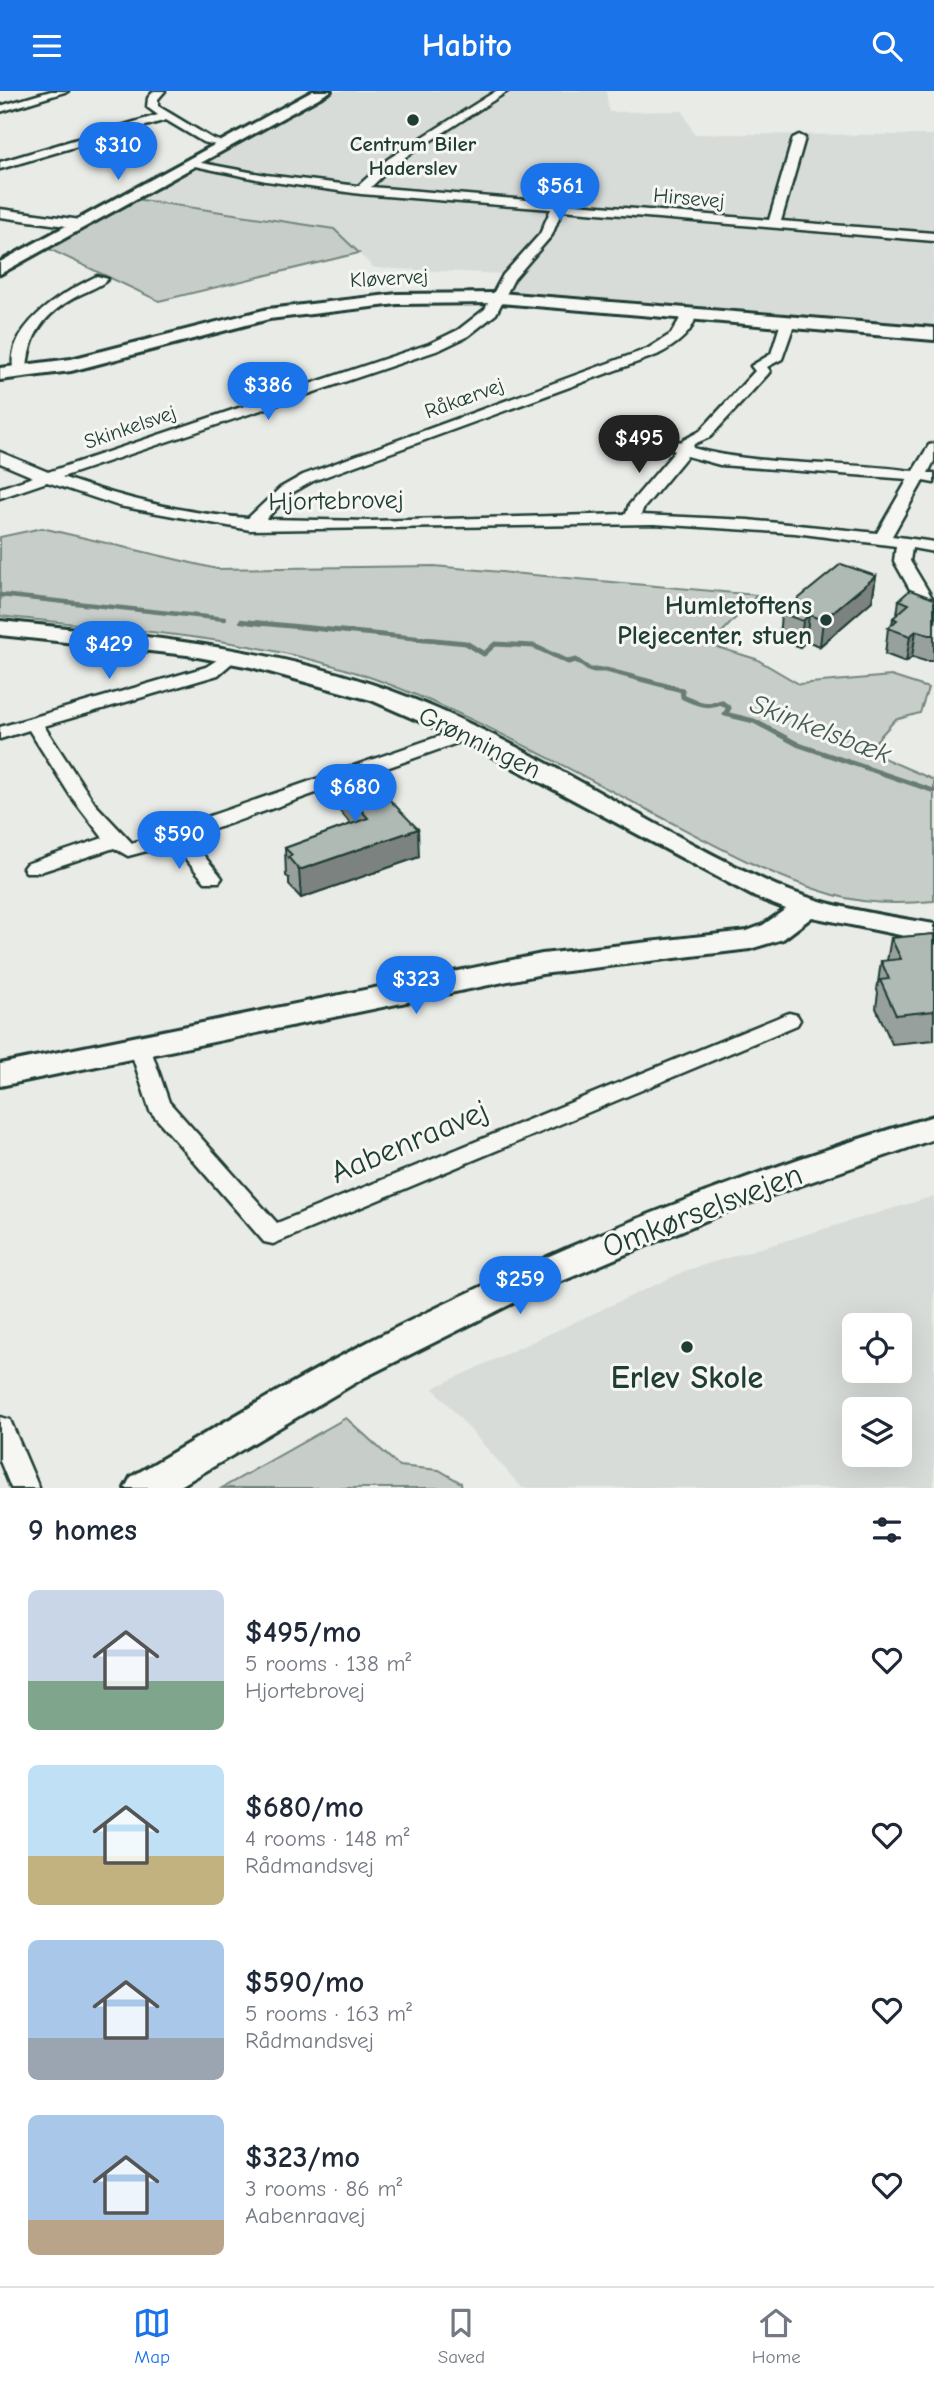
<!DOCTYPE html>
<meta charset="utf-8">
<style>
body{margin:0;font-family:"Comic Neue",sans-serif;background:#f6f6f7;color:#1f2937;height:100vh;display:flex;flex-direction:column;font-size:26px;white-space:nowrap}
*{box-sizing:border-box;margin:0}
p{font-size:23px;color:#747a83}
.icon{flex:none;width:38px;height:38px;fill:none;stroke:currentColor;stroke-width:2;stroke-linecap:round;stroke-linejoin:round}
.map{position:relative;height:1397px;overflow:hidden}
.side{display:flex;flex-direction:column;background:#fff;flex:1}
.side>*{flex:none}
.controls{position:absolute;left:842px;top:1222px;display:grid;gap:14px}
.controls a{display:grid;place-items:center;width:70px;height:70px;border-radius:10px;background:#fff;box-shadow:0 7px 28px #0002;font-size:35px}
.price{position:absolute;translate:-50% -60px;padding:0 16px;border-radius:24px;background:#1a73e8;color:#fff;font-size:23px;line-height:46px;filter:drop-shadow(0 2px 4px #0008)}
.price::after{content:'';position:absolute;left:50%;top:42px;width:21px;height:16px;margin-left:-10px;background:inherit;clip-path:polygon(0 0,100% 0,50% 100%)}
.price.on{background:#222;color:#fff}
ul{padding:0;list-style:none}
li{display:flex;align-items:center;gap:21px;height:175px;padding:0 28px}
li span{display:grid;place-items:center;flex:none;width:196px;height:140px;border-radius:10px;color:#555}
li>.icon{margin-inline-start:auto}
span .icon{width:84px;height:84px;fill:#fffc;stroke-width:1}
li b{font-size:30px}
h2{display:flex;justify-content:space-between;align-items:center;height:84px;padding:0 28px;font-size:30px}
header{display:flex;justify-content:space-between;align-items:center;height:91px;padding:0 28px;background:#1a73e8;color:#fff;font-size:32px;font-weight:800}
.menu{display:flex;justify-content:space-around;align-items:center;height:98px;border-top:2px solid #e0e1e3;background:#fff;font-size:19px;color:#747a83}
.menu a{display:grid;justify-items:center;gap:4px}
.menu .on{color:#1a73e8}
.map>svg:first-child{display:block}
.built{fill:#d8dcd8;fill-rule:evenodd}
.green{fill:#c7cec9;stroke:#73867e;stroke-width:2}
.lines{fill:none;stroke-linecap:round;stroke-linejoin:round}
.stream-far1{stroke:#687c75;stroke-width:4.5}
.stream{stroke:#687c75;stroke-width:5}
.street-casing{stroke:#1f3d34;stroke-width:5}
.secondary-casing{stroke:#1f3d34;stroke-width:6}
.street{fill:#f6f6f2;fill-rule:evenodd}
.secondary{fill:#f6f6f2;fill-rule:evenodd}
.wall{fill:#97a09c;stroke:#1f3d34;stroke-width:2}
.shaded-wall{fill:#7b827f;stroke:#1f3d34;stroke-width:2}
.building{fill:#b0bab5;stroke:#1f3d34;stroke-width:2}
.poi-dot{fill:#1f3d34;stroke:#f6f6f2;stroke-width:2.5}
.labels{text-anchor:middle;stroke-width:6;stroke-linejoin:round;paint-order:stroke}
.far-poi-label{font-size:21px;font-weight:bold;fill:#1f3d34;stroke:#f6f6f2}
.far-street-label{font-size:21px;fill:#1f3d34;stroke:#f6f6f2}
.street-label{font-size:26px;fill:#1f3d34;stroke:#f6f6f2}
.poi-label{font-size:26px;font-weight:bold;fill:#1f3d34;stroke:#f6f6f2;text-anchor:end}
.water-label{font-size:28px;font-style:italic;fill:#445c54;stroke:#f6f6f2}
.near-street-label{font-size:32px;fill:#1f3d34;stroke:#f6f6f2}
.near-poi-label{font-size:32px;font-weight:bold;fill:#1f3d34;stroke:#f6f6f2}
</style>
<header><svg class="icon" aria-label="menu" viewBox="0 0 24 24"><path d="M4 6h16M4 12h16M4 18h16"/></svg>Habito<svg class="icon" aria-label="search" viewBox="0 0 24 24"><circle cx="10" cy="10" r="6"/><path d="M15 15l6 6"/></svg></header>
<div class="map">
<svg width="934" height="1397" viewBox="0 0 934 1397">
<rect width="100%" height="100%" fill="#e9ebe7"/>
<filter id="ink" filterUnits="userSpaceOnUse"><feTurbulence type="fractalNoise" baseFrequency=".0143" numOctaves="2"/><feDisplacementMap in="SourceGraphic" scale="14" xChannelSelector="R" yChannelSelector="G"/><feConvolveMatrix kernelMatrix="1 2 1 2 8 2 1 2 1" color-interpolation-filters="sRGB"/></filter>
<g filter="url(#ink)">
<g class="built">
<path d="M314,0H606L609,21L683,20L694,43L934,44V246L505,207L504,183L374,177L334,138L135,108Z"/>
<path d="M934,1105V1397H522L433,1297L687,1179ZM854,1234H900V1279H854ZM854,1318H900V1363H854Z"/>
</g>
<g class="green">
<path d="M135,108L334,138L359,162L159,210L47,157Z"/>
<path d="M42,437L217,478L434,475L757,504L710,554L756,568L799,593L891,585L928,597L920,622L895,629L867,660L934,689V810C902,813 866,814 834,804C767,785 704,748 642,716C554,670 468,622 375,588C256,545 125,539 0,525V446Z"/>
<path d="M346,1327L399,1375L439,1379L461,1392L462,1397H222Z"/>
</g>
<g class="lines">
<g class="stream-far1">
<path d="M0,504L225,528"/>
<path d="M241,530L266,533"/>
</g>
<path class="stream" d="M249,531L466,552L484,563L495,553L534,555L568,571L576,569L590,579H606L682,599L683,606C696,612 708,617 721,611L729,617L725,623L754,630L799,654L934,700"/>
<g class="street-casing">
<g id="street">
<path d="M51,0H68L0,21V15Z"/>
<path d="M154,0H165L158,8V15L211,47L228,53V57L203,51L166,29L0,78V71L158,24L147,16L148,7Z"/>
<path d="M496,0H508L396,72L371,96L769,129L793,47L799,44L805,47L781,130L934,142V150L562,119L552,144L514,188L496,223L468,245L439,259L62,386C123,407 184,423 248,427L280,397L303,384L647,258L671,243L685,219H695C699,239 673,256 657,264L313,390L290,403L266,428L370,430L626,423L629,414L675,360L656,349L622,342V336L666,343L680,351L700,340L755,280L751,275L771,263L781,231L788,227L795,231L782,268L767,276L770,280L768,283L710,346L694,353L693,357C762,376 842,370 913,380L929,354L934,353V370L928,382H934V392L923,390L892,445L934,451V461L912,457L910,470L934,510V530L925,525L894,470L896,455L795,442L654,433L250,439L119,415L47,391L0,407V397L33,386L0,372V361L48,381L429,253L458,239L485,218L503,184L540,143L551,118L361,103L266,90L185,73L191,70L266,84L358,95L388,68ZM687,365L720,374L908,388L877,442L748,429L641,424L643,418Z"/>
<path d="M0,118L81,129L87,133L81,137L0,126Z"/>
<path d="M97,185L108,188C101,195 89,199 79,204C45,222 28,243 27,282L15,285C0,237 64,201 97,185Z"/>
<path d="M231,560L240,565L218,584L44,635L95,713L132,752L460,638H474L476,642L474,646L189,747L219,783L222,787L219,791H205L173,753L128,765L114,757L40,781H26L23,777L26,773L103,747L70,704L29,639L0,648V636L206,576Z"/>
<path d="M789,922L797,924L800,929L797,934L273,1153L264,1151L150,1020L129,955L132,950H148L169,1011L277,1132Z"/>
<path d="M0,1326L10,1329L39,1397H11L0,1370Z"/>
</g>
</g>
<g class="secondary-casing">
<g id="secondary">
<path d="M313,0H331L0,183V171Z"/>
<path d="M499,202L934,237V249L499,212L397,213L269,228L71,280L0,289V277L71,268L268,218L397,203Z"/>
<path d="M0,530C131,544 264,554 389,599C525,648 644,735 775,794C825,816 881,824 934,833V851L812,826L783,848L750,858L542,883L0,995V973L542,863L747,840L763,834L786,818L755,806L458,647L371,609L251,576L187,564L0,544Z"/>
<path d="M934,1025V1048L735,1117L529,1204L365,1286L177,1397H125L131,1386C210,1340 288,1292 370,1250C550,1158 740,1082 934,1025Z"/>
</g>
</g>
<use href="#street" class="street"/>
<use href="#secondary" class="secondary"/>
</g>
<g class="wall">
<path d="M876,485L872,510L820,555L806,550L800,556L779,548L781,522Z"/>
<path d="M934,508V570H925L912,566L906,571L885,563L888,537L892,534L893,527L897,524L899,509Z"/>
<path d="M331,684L419,766L301,807L289,794V787L286,785L285,757L351,733L332,711Z"/>
<path d="M934,843V949L892,953L876,917L878,902L877,899L881,870H887L891,847Z"/>
</g>
<g class="shaded-wall">
<path d="M876,485L872,510L820,555L823,529Z"/>
<path d="M809,524L806,550L800,556L803,530Z"/>
<path d="M916,540L912,566L906,571L910,545Z"/>
<path d="M418,738L419,766L301,807L299,779Z"/>
</g>
<g class="building">
<path d="M841,473L876,485L823,529L809,524L803,530L781,522Z"/>
<path d="M910,499L934,508V544H929L916,540L910,545L888,537L897,529L893,527L909,513L899,509Z"/>
<path d="M357,675L418,738L299,779L288,766L292,764L285,757L368,727L331,684Z"/>
<path d="M934,843V920L896,924L880,889L889,888L881,870L901,868L891,847Z"/>
</g>
</g>
<g class="poi-dot">
<circle cx="413" cy="29" r="7"/>
<circle cx="826" cy="529" r="7"/>
<circle cx="687" cy="1256" r="7"/>
</g>
<g class="labels">
<g class="far-poi-label">
<text x="413" y="60">Centrum Biler<tspan x="413" dy="24">Haderslev</tspan></text>
</g>
<g class="far-street-label">
<text transform="translate(689 107) rotate(5)" y="7">Hirsevej</text>
<text transform="translate(389 187) rotate(-3)" y="7">Kløvervej</text>
<text transform="translate(464 307) rotate(-20)" y="7">Råkærvej</text>
<text transform="translate(130 336) rotate(-19)" y="7">Skinkelsvej</text>
</g>
<g class="street-label">
<text transform="translate(336 409) rotate(-1)" y="9">Hjortebrovej</text>
<text transform="translate(480 651) rotate(26)" y="9">Grønningen</text>
</g>
<g class="poi-label">
<text x="812" y="523">Humletoftens<tspan x="812" dy="30">Plejecenter, stuen</tspan></text>
</g>
<g class="water-label">
<text transform="translate(821 637) rotate(21)" y="10">Skinkelsbæk</text>
</g>
<g class="near-street-label">
<text transform="translate(409 1050) rotate(-23)" y="11">Aabenraavej</text>
<text transform="translate(702 1119) rotate(-21)" y="11">Omkørselsvejen</text>
</g>
<g class="near-poi-label">
<text x="687" y="1297">Erlev Skole</text>
</g>
</g>
</svg>
<div class="controls">
<a><svg class="icon" aria-label="locate" viewBox="0 0 24 24"><circle cx="12" cy="12" r="6"/><path d="M12 2v4M12 18v4M2 12h4M18 12h4"/></svg></a>
<a><svg class="icon" aria-label="layers" viewBox="0 0 24 24"><path d="M12 4l9 5-9 5-9-5zM3 14l9 5 9-5"/></svg></a>
</div>
<b class="price" style="left:118px;top:91px">$310</b>
<b class="price" style="left:560px;top:132px">$561</b>
<b class="price" style="left:268px;top:331px">$386</b>
<b class="price on" style="left:639px;top:384px">$495</b>
<b class="price" style="left:109px;top:590px">$429</b>
<b class="price" style="left:355px;top:733px">$680</b>
<b class="price" style="left:179px;top:780px">$590</b>
<b class="price" style="left:416px;top:925px">$323</b>
<b class="price" style="left:520px;top:1225px">$259</b>
</div>
<section class="side">
<h2>9 homes<svg class="icon" aria-label="filters" viewBox="0 0 24 24"><path d="M4 7h16M4 17h16"/><circle cx="9" cy="7" r="2"/><circle cx="15" cy="17" r="2"/></svg></h2>
<ul>
<li><span style="background:linear-gradient(#c9d6e8 65%,#7fa58c 0)"><svg class="icon" aria-label="home" viewBox="0 0 24 24"><path d="M3 11l9-7 9 7M6 9v11h12V9"/></svg></span><div><b>$495/mo</b><p>5 rooms · 138 m²</p><p>Hjortebrovej</p></div><svg class="icon" aria-label="heart" viewBox="0 0 24 24"><path d="M12 20l-8-8c-3-5 5-10 8-4 3-6 11-1 8 4z"/></svg></li>
<li><span style="background:linear-gradient(#bfe0f5 65%,#c2b280 0)"><svg class="icon" aria-label="home" viewBox="0 0 24 24"><path d="M3 11l9-7 9 7M6 9v11h12V9"/></svg></span><div><b>$680/mo</b><p>4 rooms · 148 m²</p><p>Rådmandsvej</p></div><svg class="icon" aria-label="heart" viewBox="0 0 24 24"><path d="M12 20l-8-8c-3-5 5-10 8-4 3-6 11-1 8 4z"/></svg></li>
<li><span style="background:linear-gradient(#a9c7e8 70%,#9aa5b1 0)"><svg class="icon" aria-label="home" viewBox="0 0 24 24"><path d="M3 11l9-7 9 7M6 9v11h12V9"/></svg></span><div><b>$590/mo</b><p>5 rooms · 163 m²</p><p>Rådmandsvej</p></div><svg class="icon" aria-label="heart" viewBox="0 0 24 24"><path d="M12 20l-8-8c-3-5 5-10 8-4 3-6 11-1 8 4z"/></svg></li>
<li><span style="background:linear-gradient(#a9c7e8 75%,#b9a48a 0)"><svg class="icon" aria-label="home" viewBox="0 0 24 24"><path d="M3 11l9-7 9 7M6 9v11h12V9"/></svg></span><div><b>$323/mo</b><p>3 rooms · 86 m²</p><p>Aabenraavej</p></div><svg class="icon" aria-label="heart" viewBox="0 0 24 24"><path d="M12 20l-8-8c-3-5 5-10 8-4 3-6 11-1 8 4z"/></svg></li>
</ul>
</section>
<nav class="menu">
<a class="on"><svg class="icon" aria-label="map" viewBox="0 0 24 24"><path d="M3 6l6-2 6 2 6-2v14l-6 2-6-2-6 2zM9 4v14M15 6v14"/></svg>Map</a>
<a><svg class="icon" aria-label="saved" viewBox="0 0 24 24"><path d="M7 4h10v16l-5-4-5 4z"/></svg>Saved</a>
<a><svg class="icon" aria-label="home" viewBox="0 0 24 24"><path d="M3 11l9-7 9 7M6 9v11h12V9"/></svg>Home</a>
</nav>
